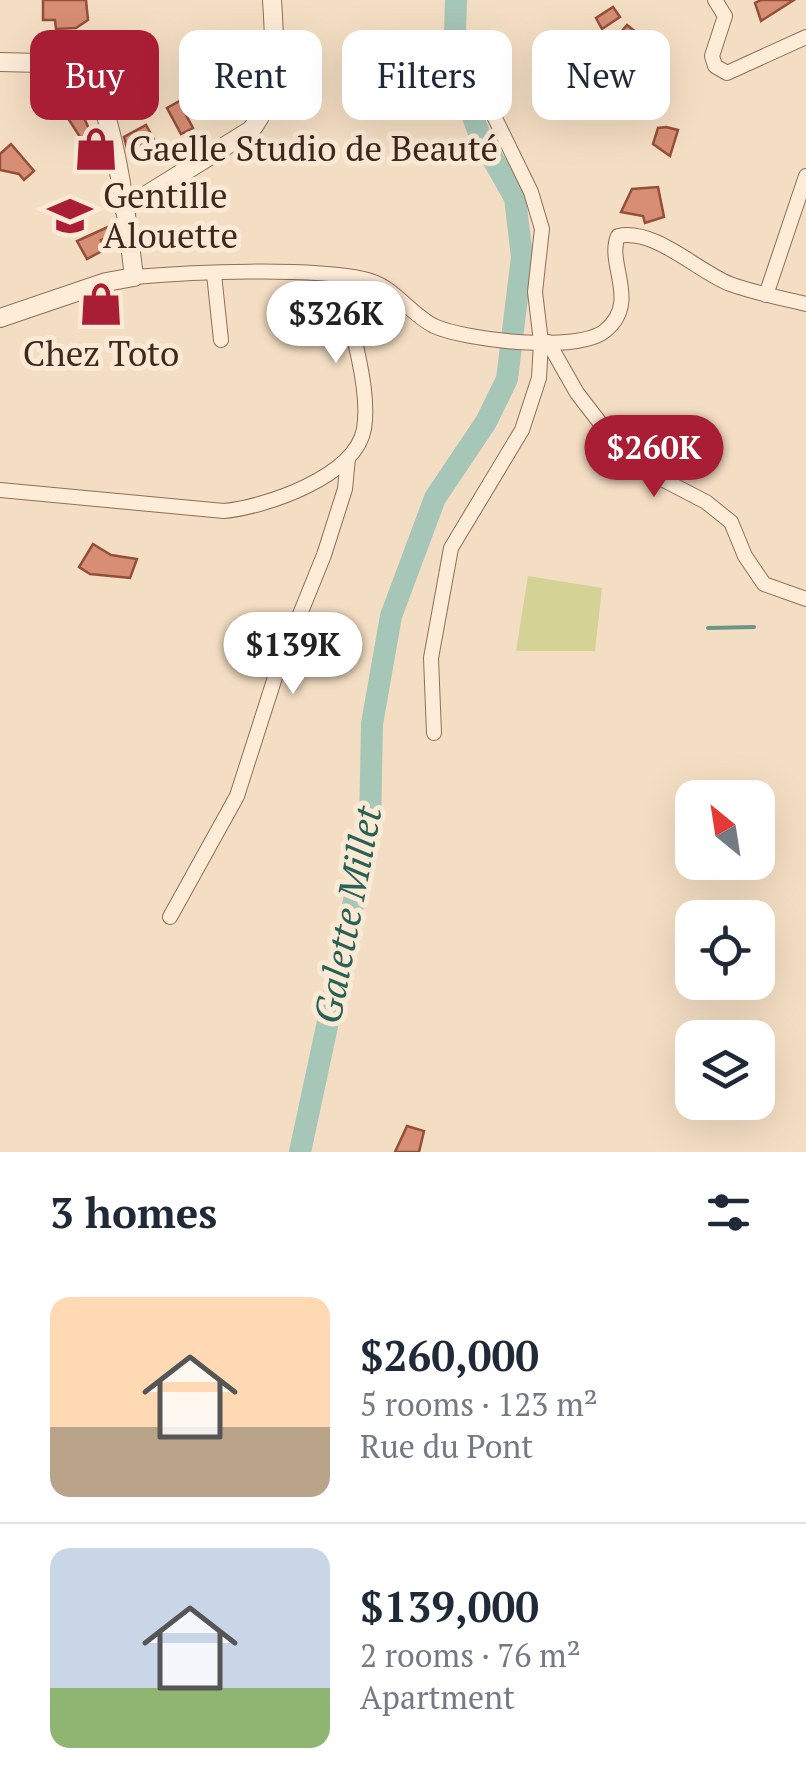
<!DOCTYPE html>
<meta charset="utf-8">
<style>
body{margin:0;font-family:"PT Serif",serif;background:#f2f2f3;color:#1f2937;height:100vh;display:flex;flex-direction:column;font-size:38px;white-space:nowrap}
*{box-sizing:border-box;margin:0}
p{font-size:32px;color:#747a83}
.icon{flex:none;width:55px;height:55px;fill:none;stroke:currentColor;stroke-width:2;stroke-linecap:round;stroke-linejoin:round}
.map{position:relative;height:1152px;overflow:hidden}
.side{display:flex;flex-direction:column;background:#fff;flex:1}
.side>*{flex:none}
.hud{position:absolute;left:30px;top:30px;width:748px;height:90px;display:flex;gap:20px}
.needle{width:65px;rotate:330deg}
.buttons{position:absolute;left:675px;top:780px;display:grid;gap:20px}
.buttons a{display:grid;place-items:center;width:100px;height:100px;border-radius:20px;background:#fff;box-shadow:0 10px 40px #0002;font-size:50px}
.price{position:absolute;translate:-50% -85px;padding:0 22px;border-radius:35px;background:#fff;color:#222;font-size:32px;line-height:65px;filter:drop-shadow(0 2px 5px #0008)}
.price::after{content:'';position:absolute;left:50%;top:60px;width:30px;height:22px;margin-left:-15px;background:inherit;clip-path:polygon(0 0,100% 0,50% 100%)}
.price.selected{background:#a91e35;color:#fff}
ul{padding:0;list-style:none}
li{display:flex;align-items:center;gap:30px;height:250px;padding:0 50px}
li+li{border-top:2px solid #e0e1e3}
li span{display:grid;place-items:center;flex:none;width:280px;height:200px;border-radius:20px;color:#555}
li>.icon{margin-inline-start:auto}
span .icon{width:120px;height:120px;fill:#fffc;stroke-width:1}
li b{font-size:42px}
h2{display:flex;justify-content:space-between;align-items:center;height:120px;padding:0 50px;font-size:42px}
.pill{padding:0 35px;border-radius:20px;background:#fff;box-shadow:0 10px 40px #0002;font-size:35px;line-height:90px}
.pill.selected{background:#a91e35;color:#fff}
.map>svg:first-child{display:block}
.green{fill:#d4d295}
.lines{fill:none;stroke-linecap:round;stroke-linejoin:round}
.stream{stroke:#6b9685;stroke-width:4}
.river{stroke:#a6c6b8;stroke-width:22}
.building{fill:#d78e74;stroke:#944f39;stroke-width:2.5}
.service-casing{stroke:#916d57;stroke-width:10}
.minor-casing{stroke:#916d57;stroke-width:16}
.tertiary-casing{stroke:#916d57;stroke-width:20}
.service{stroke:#fdecd8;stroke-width:8}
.minor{stroke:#fdecd8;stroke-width:14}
.tertiary{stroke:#fdecd8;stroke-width:18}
.labels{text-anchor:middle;stroke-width:10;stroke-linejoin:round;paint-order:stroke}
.poi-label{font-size:35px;fill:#3f281d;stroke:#fae9d4;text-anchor:start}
.water-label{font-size:38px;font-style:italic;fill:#2a6155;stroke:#fae9d4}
</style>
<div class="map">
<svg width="806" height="1152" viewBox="0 0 806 1152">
<rect width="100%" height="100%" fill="#f4dec3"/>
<path class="green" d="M528,576L602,588L595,651H516Z"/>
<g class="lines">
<path class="stream" d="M708,628L754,627"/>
<path class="river" d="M300,1152L370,826L372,724L391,616L435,498L486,422L507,379L522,257L515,198L480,136L454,65L456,0"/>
</g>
<g class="building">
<path d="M43,0H86L88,20L76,28L56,29L55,20H43Z"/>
<path d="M761,0H794L761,21L755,3Z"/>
<path d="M613,7L620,17L602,29L596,18Z"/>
<path d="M627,25L647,41L635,55L615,39Z"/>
<path d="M59,78L77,80L90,111L85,120L105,164L102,171L60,106L67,102Z"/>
<path d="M194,93L201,105L185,113L193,128L181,134L167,108Z"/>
<path d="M146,125L155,141L129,156L124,137Z"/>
<path d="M666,127L678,130L670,156L653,144L658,128Z"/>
<path d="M11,144L34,171L24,180L19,174L0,170V154Z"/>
<path d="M658,187L664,217L645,223L643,216L621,212L632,189Z"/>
<path d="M74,207L78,226L59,227L54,208Z"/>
<path d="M110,226L114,236L101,240L102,251L87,259L77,241Z"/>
<path d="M93,544L111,555L137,559L130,578L90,574L79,567Z"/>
<path d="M407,1126L424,1131L419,1152H395Z"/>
</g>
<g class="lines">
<g class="service-casing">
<path id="service" d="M266,112L303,90"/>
</g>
<g class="minor-casing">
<g id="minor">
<path d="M715,0L725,16L712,56L715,66L727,73L806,37"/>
<path d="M214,274L221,340"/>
<path d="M134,277C194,272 307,267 364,279C394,285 408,313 434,326C465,340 579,354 606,330C640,301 606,264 618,236C655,228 697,271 730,284C755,293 781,298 806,304"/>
<path d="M766,295L806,176"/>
<path d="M548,342L577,393L631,463L706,502L731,522L745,556L764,584L806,599"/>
<path d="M0,490L224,511C265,507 355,477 364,429C371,388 349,318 337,278"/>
<path d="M434,733L431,658L451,548L522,430L539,378L541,342L535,292L542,229L531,192L492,112L498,77"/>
<path d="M170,917L237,796L277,671L324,555L345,489L348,458"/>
</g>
</g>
<g class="tertiary-casing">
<g id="tertiary">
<path d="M0,62L81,64C114,97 128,228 134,277L106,282L0,318"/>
<path d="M124,209L251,130C279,95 275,43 272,0"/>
</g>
</g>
<use href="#service" class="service"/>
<use href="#minor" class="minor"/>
<use href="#tertiary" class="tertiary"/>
</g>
<defs>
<g id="shop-bare" transform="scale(3.45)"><path d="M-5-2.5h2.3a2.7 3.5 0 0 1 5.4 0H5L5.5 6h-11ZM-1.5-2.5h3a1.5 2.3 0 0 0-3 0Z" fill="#a91e35" stroke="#fae9d4" stroke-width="2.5" paint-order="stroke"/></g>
<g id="school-bare" transform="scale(3.45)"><path d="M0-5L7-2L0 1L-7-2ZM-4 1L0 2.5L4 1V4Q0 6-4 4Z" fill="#a91e35" stroke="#fae9d4" stroke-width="2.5" paint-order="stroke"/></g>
</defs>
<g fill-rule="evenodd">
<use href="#shop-bare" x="96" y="149"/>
<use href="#school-bare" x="70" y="216"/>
<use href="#shop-bare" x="101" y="304"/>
</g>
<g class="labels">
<g class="poi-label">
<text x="129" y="161">Gaelle Studio de Beauté</text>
<text x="103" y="208">Gentille<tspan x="103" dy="40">Alouette</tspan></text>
<text x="101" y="366" text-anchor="middle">Chez Toto</text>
</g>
<g class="water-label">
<text transform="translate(348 915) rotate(-79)" y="13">Galette Millet</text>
</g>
</g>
</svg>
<div class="buttons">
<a><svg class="needle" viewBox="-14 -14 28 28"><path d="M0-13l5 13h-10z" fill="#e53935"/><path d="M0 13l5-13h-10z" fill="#747a83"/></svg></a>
<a><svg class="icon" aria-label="locate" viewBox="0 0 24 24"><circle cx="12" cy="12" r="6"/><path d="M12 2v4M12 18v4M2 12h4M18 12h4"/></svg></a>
<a><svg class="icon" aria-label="layers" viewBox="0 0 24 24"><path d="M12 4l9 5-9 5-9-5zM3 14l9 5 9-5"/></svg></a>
</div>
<b class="price" style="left:336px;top:366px">$326K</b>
<b class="price selected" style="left:654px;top:500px">$260K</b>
<b class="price" style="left:293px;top:697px">$139K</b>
<div class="hud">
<a class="pill selected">Buy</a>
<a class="pill">Rent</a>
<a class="pill">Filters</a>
<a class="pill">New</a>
</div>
</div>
<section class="side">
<h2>3 homes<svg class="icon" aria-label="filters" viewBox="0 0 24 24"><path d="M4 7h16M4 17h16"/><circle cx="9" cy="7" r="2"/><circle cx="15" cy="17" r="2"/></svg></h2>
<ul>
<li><span style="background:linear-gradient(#ffd9b3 65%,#b9a48a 0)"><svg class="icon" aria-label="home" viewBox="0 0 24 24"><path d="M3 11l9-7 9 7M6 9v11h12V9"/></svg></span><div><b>$260,000</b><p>5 rooms · 123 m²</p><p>Rue du Pont</p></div></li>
<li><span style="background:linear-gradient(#c9d6e8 70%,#8fb573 0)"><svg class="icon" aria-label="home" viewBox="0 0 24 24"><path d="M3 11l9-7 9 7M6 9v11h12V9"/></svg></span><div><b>$139,000</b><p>2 rooms · 76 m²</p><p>Apartment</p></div></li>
</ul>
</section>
